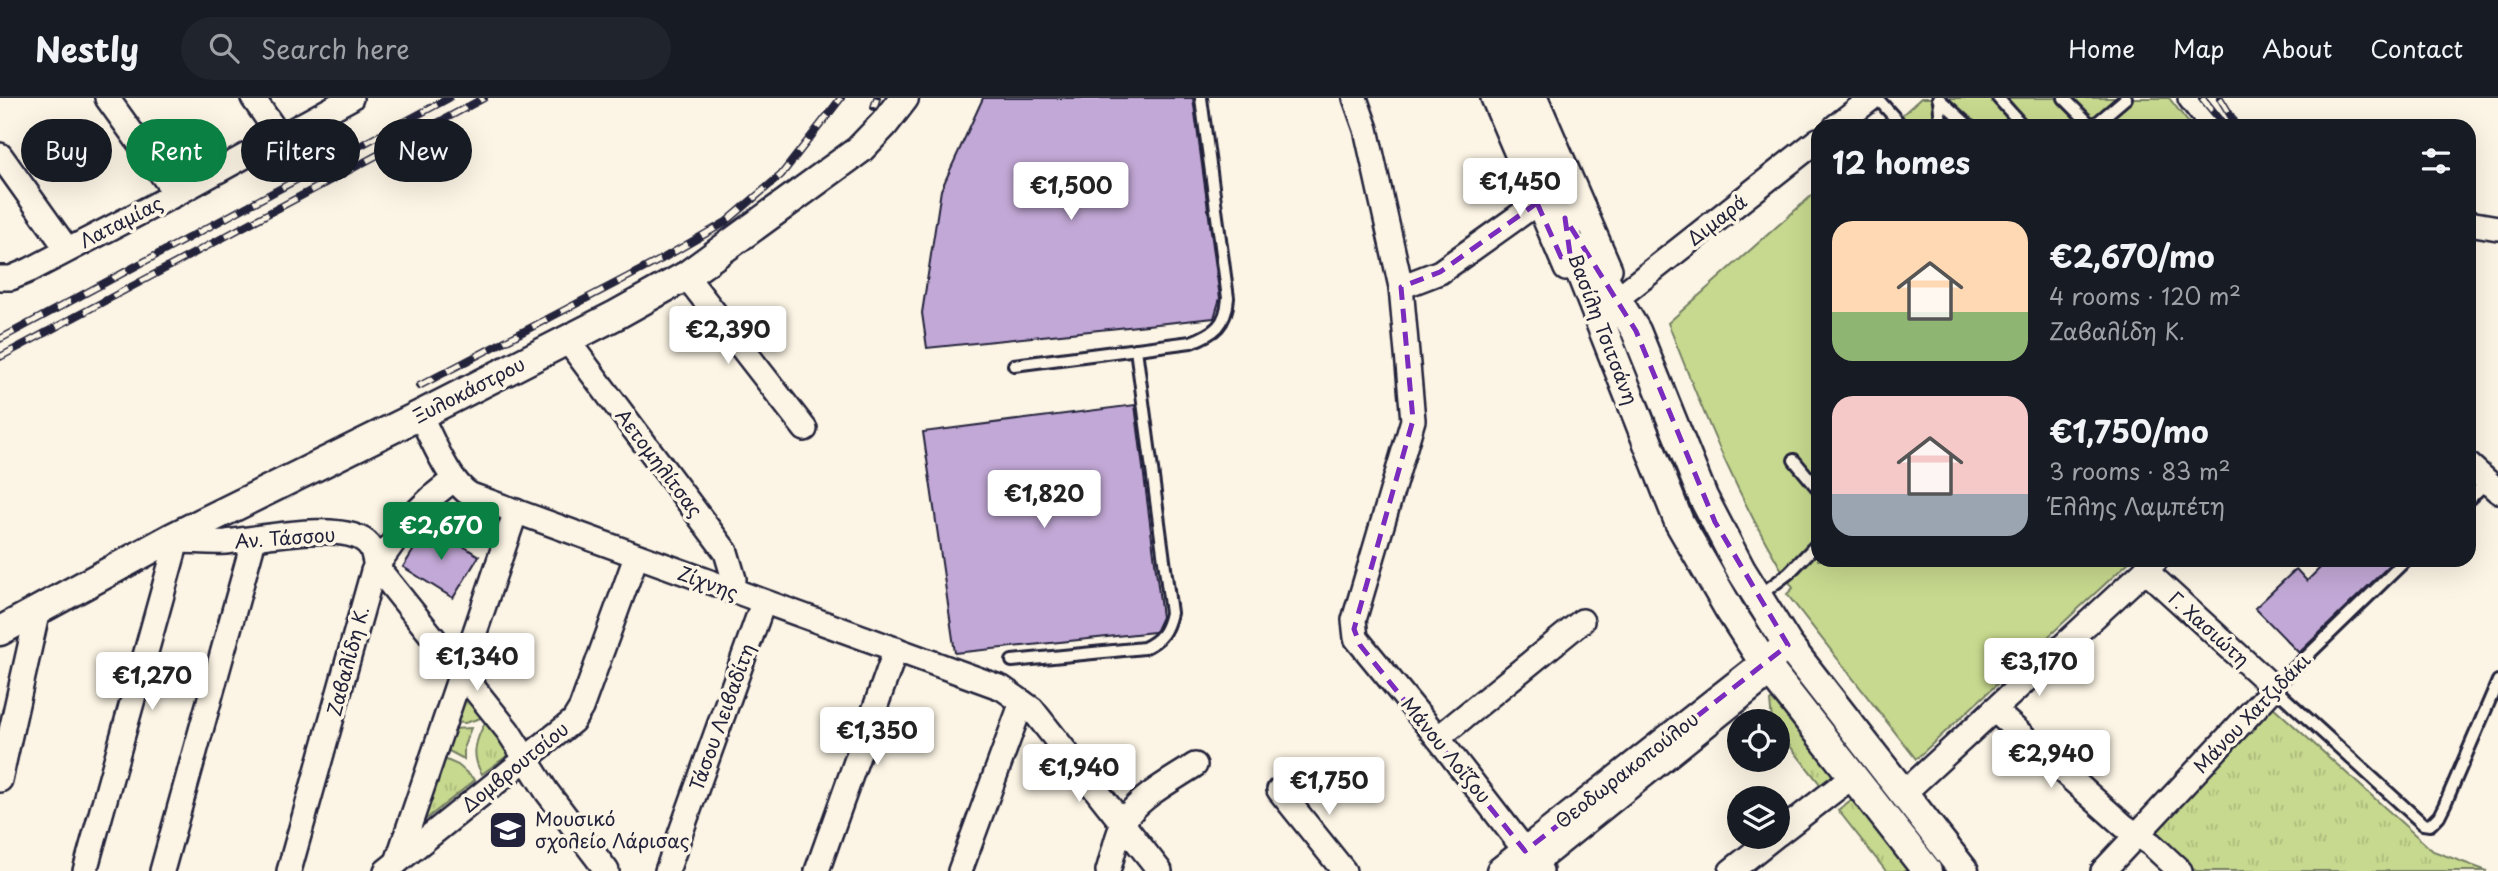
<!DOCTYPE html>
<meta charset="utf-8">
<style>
body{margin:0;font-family:"Playpen Sans",sans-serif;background:#20242c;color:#f1f3f6;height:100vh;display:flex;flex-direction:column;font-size:26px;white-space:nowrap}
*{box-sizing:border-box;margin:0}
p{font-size:23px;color:#9ea1a6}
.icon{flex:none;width:38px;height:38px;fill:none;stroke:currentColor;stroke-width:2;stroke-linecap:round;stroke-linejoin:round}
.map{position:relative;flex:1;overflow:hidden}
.details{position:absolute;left:1811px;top:21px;width:665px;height:448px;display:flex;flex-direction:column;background:#171b24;border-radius:21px;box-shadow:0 7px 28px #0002}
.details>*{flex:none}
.hud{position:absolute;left:21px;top:21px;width:665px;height:63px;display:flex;gap:14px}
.controls{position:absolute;left:1727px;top:611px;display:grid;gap:14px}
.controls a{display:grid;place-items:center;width:63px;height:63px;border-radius:50%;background:#171b24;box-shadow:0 7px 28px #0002;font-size:35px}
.price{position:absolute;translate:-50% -60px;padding:0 16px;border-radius:7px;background:#fff;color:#222;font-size:23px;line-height:46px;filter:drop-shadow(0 2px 4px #0008)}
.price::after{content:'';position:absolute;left:50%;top:42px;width:21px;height:16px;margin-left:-10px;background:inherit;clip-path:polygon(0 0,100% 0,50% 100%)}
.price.active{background:#0b8043;color:#fff}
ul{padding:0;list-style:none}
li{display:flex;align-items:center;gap:21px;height:175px;padding:0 21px}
li span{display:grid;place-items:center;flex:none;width:196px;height:140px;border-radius:21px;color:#555}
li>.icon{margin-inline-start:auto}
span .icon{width:84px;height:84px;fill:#fffc;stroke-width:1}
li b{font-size:30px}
h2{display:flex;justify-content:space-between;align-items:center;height:84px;padding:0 21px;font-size:30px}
.chip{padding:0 24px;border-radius:32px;background:#171b24;box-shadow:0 7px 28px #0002;font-size:24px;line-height:63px}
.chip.active{background:#0b8043;color:#fff}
header{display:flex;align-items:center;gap:42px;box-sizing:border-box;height:98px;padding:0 35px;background:#171b24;border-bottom:2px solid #363941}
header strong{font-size:33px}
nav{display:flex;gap:38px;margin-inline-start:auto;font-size:24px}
.search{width:490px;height:63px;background:#20242c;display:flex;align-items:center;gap:18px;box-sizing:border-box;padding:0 24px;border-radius:38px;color:#9ea1a6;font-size:26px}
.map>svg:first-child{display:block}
.grass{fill:url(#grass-tufts);stroke:#747e64;stroke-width:2}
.pitch{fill:#c7d98e;stroke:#747e64;stroke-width:2}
.building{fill:#c2a8d6;stroke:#22223b;stroke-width:2}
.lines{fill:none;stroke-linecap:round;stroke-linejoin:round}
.service-casing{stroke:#22223b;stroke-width:16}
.pedestrian-casing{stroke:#22223b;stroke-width:23}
.minor-casing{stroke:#22223b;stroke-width:28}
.tertiary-casing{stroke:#22223b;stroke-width:33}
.service{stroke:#fcf5e5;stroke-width:10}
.pedestrian{stroke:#fcf5e5;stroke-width:18}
.minor{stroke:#fcf5e5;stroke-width:23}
.tertiary{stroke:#fcf5e5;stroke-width:28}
.rail-casing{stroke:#22223b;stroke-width:8}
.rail{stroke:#fcf5e5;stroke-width:5;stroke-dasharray:16;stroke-linecap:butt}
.marked{fill:none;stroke:#7b2cbf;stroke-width:5;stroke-dasharray:14 9;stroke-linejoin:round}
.labels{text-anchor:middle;stroke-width:7;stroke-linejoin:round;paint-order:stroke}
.street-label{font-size:19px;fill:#22223b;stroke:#fcf5e5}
.poi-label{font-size:19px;fill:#22223b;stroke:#fcf5e5;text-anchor:start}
</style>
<header>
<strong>Nestly</strong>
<div class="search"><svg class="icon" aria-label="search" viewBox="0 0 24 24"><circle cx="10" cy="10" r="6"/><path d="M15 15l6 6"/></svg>Search here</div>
<nav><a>Home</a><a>Map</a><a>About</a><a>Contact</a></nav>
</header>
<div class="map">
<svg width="2498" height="773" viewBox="0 0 2498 773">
<defs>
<pattern id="grass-tufts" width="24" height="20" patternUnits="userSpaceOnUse" patternTransform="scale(1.75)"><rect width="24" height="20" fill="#c7d98e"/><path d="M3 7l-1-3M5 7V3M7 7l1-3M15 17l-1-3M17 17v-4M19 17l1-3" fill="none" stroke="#abba7b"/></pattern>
</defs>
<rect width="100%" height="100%" fill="#fcf5e5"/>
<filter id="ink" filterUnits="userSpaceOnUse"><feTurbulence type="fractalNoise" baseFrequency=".0143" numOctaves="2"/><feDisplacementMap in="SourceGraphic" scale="14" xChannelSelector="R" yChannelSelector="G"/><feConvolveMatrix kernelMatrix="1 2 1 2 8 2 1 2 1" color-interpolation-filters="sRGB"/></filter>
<g filter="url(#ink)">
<g class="grass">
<path d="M1634,262L1768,535L1762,539L1720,478L1678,389L1627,264Z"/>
<path d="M1789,571L1952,773H1940L1786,574Z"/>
<path d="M465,594L484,619L465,625L454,624Z"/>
<path d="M1777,597L1841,678L1824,691L1778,633V623H1772L1770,603Z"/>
<path d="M2271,607L2433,753L2487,773H2196L2152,733Z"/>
<path d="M486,623L511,655L482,676C470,657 476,641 486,623Z"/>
<path d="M471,630L464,648V661L445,651L452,631Z"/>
<path d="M442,660L458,667L475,682L420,726Z"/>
<path d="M1855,699L1913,773H1886L1838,712Z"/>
</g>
<g class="pitch">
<path d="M1921,0H2169L2191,28H1890Z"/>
<path d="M1818,92V462H2131L1916,661L1787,496L1793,490C1740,407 1704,317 1668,225Z"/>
</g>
<g class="building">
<path d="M983,0H1193L1220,200L1214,220L927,250L922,215L941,92Z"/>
<path d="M1135,307L1162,519L1156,532L1154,534L955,555L923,334Z"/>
<path d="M429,427L479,458L453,500L403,469Z"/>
<path d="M2328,462H2395L2299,555L2255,510L2296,471L2307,483Z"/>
</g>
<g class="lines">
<g class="service-casing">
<g id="service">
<path d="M1877,0L1902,28"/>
<path d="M1938,0L1969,28"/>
<path d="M1998,0L2023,28"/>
<path d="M2064,0L2092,28"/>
<path d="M1939,1L1941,28"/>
<path d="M2093,28L2126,0"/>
<path d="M1014,267L1191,244C1215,235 1226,227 1228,200L1201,0"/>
<path d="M1794,362L1818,391"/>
<path d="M2469,401L2487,384"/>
<path d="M2406,462L2274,590L2423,726L2430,727L2439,718L2445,706L2498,583"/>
<path d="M1760,497L1789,475L1818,445"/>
<path d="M1012,563L1144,550C1161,542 1167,533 1171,515L1136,251"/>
</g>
</g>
<g class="pedestrian-casing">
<path id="pedestrian" d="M1529,773L1769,580"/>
</g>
<g class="minor-casing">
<g id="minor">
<path d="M107,0L176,96"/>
<path d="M253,0L280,39"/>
<path d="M1355,0L1366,31L1401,189L1413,322L1354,522L1356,540L1438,640L1541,773"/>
<path d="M1493,0L1566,171"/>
<path d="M1536,0L1610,171"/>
<path d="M2190,0L2212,28"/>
<path d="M1836,28L1872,0"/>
<path d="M0,57L67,151"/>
<path d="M2469,125L2498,130"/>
<path d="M686,178L805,331"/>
<path d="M0,180H11L30,172L176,96L351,0"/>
<path d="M1401,189L1440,174L1537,105"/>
<path d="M1615,202L1818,42"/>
<path d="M567,242L726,454L734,481L732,494"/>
<path d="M420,317C432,340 449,385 471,397L1002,590L1032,611L1160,773"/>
<path d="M2469,367L2498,393"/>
<path d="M173,439L177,443C193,443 210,445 226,444C257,441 347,421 369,447C374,453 374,462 376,468L508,633L547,694L607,773"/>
<path d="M1994,612L2124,728L2151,746L2180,773"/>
<path d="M1438,640L1582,523"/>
<path d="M0,682L38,512"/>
<path d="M1279,692L1344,773"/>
<path d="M1904,695L2156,462"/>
<path d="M1778,736L1853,678"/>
<path d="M397,764L516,413"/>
<path d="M85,773L177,443"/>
<path d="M162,773L254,441"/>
<path d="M289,773L373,473L412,418L433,398L454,381"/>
<path d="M386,773L573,623L581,610L636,459"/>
<path d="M667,773L763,505"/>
<path d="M817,773L896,551"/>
<path d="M960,773L1022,604"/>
<path d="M1108,773C1114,755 1117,732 1129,716C1145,696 1174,681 1195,667"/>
<path d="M1731,773L1775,738"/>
<path d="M2103,773L2274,590L2145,472"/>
</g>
</g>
<g class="tertiary-casing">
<g id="tertiary">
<path d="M1514,0L1547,72L1565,120L1568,140L1578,168L1679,424L1729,511L1764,565L1927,773"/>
<path d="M1586,151L1636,233L1703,399L1741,472L1788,547L1964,773"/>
<path d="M0,533L173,439L420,317L616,217L686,178L859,52L884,26L904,0"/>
<path d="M1501,773L1779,554"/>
</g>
</g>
<use href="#service" class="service"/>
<use href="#pedestrian" class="pedestrian"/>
<use href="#minor" class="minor"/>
<use href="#tertiary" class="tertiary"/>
<g class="rail-casing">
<g id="rail">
<path d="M2202,0L2225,28"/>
<path d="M2220,0L2237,28"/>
<path d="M874,9L877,0"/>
<path d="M0,241L449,0"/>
<path d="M0,259L484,0"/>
<path d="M419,288L660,162L726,124L781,77L841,0"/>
</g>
</g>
<use href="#rail" class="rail"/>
</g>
</g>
<path class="marked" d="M1537,105L1561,159L1570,156L1565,120L1636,233L1715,424L1788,547L1525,753L1360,547L1354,531L1413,322L1401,189L1440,174Z"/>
<defs>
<g id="school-square" transform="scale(2.0125)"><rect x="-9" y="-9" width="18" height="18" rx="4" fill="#22223b" stroke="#fcf5e5"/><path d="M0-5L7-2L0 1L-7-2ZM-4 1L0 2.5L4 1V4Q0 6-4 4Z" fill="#fff"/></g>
</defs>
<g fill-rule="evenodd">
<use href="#school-square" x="508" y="732"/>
</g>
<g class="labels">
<g class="street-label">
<text transform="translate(1717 122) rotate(-38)" y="7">Διμαρά</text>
<text transform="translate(121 124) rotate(-27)" y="7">Λαταμίας</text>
<text transform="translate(1603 231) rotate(69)" y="7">Βασίλη Τσιτσάνη</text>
<text transform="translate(469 292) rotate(-27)" y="7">Ξυλοκάστρου</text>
<text transform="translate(659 365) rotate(53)" y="7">Αετομηλίτσας</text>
<text transform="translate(285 440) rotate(-4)" y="7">Αν. Τάσσου</text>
<text transform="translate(708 485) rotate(20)" y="7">Ζίχνης</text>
<text transform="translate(2209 531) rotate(42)" y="7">Γ. Χασιώτη</text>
<text transform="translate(348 563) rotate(-75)" y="7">Ζαβαλίδη Κ.</text>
<text transform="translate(2252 615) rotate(-46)" y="7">Μάνου Χατζιδάκι</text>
<text transform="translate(722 619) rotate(-70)" y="7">Τάσου Λειβαδίτη</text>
<text transform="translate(1446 652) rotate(51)" y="7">Μάνου Λοΐζου</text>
<text transform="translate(515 669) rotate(-39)" y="7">Δομβρουτσίου</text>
<text transform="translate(1627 672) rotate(-38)" y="7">Θεοδωρακοπούλου</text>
</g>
<g class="poi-label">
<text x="535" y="728">Μουσικό<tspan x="535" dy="22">σχολείο Λάρισας</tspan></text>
</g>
</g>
</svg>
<div class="controls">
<a><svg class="icon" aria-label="locate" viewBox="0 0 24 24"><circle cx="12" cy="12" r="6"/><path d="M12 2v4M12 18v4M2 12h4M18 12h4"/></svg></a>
<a><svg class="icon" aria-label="layers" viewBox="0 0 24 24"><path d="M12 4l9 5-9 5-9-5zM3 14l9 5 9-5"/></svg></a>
</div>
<b class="price" style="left:1520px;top:120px">€1,450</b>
<b class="price" style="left:1071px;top:124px">€1,500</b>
<b class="price" style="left:728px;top:268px">€2,390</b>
<b class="price" style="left:1044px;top:432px">€1,820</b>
<b class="price active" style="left:441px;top:464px">€2,670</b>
<b class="price" style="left:477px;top:595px">€1,340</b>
<b class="price" style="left:2039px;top:600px">€3,170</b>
<b class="price" style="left:152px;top:614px">€1,270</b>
<b class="price" style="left:877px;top:669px">€1,350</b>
<b class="price" style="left:2051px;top:692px">€2,940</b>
<b class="price" style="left:1079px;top:706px">€1,940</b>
<b class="price" style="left:1329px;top:719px">€1,750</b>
<div class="hud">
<a class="chip">Buy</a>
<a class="chip active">Rent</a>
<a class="chip">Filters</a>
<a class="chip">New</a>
</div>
<section class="details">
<h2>12 homes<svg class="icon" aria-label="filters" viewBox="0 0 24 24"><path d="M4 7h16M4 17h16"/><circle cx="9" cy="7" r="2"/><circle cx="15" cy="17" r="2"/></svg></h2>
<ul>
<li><span style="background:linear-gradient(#ffd9b3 65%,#8fb573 0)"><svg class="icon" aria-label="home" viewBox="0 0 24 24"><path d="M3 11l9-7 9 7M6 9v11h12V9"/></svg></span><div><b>€2,670/mo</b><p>4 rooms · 120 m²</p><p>Ζαβαλίδη Κ.</p></div></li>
<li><span style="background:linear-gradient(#f6c9c9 70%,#9aa5b1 0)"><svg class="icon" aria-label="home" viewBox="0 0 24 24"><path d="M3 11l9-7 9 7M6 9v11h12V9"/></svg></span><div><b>€1,750/mo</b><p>3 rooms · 83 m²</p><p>Έλλης Λαμπέτη</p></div></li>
</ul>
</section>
</div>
